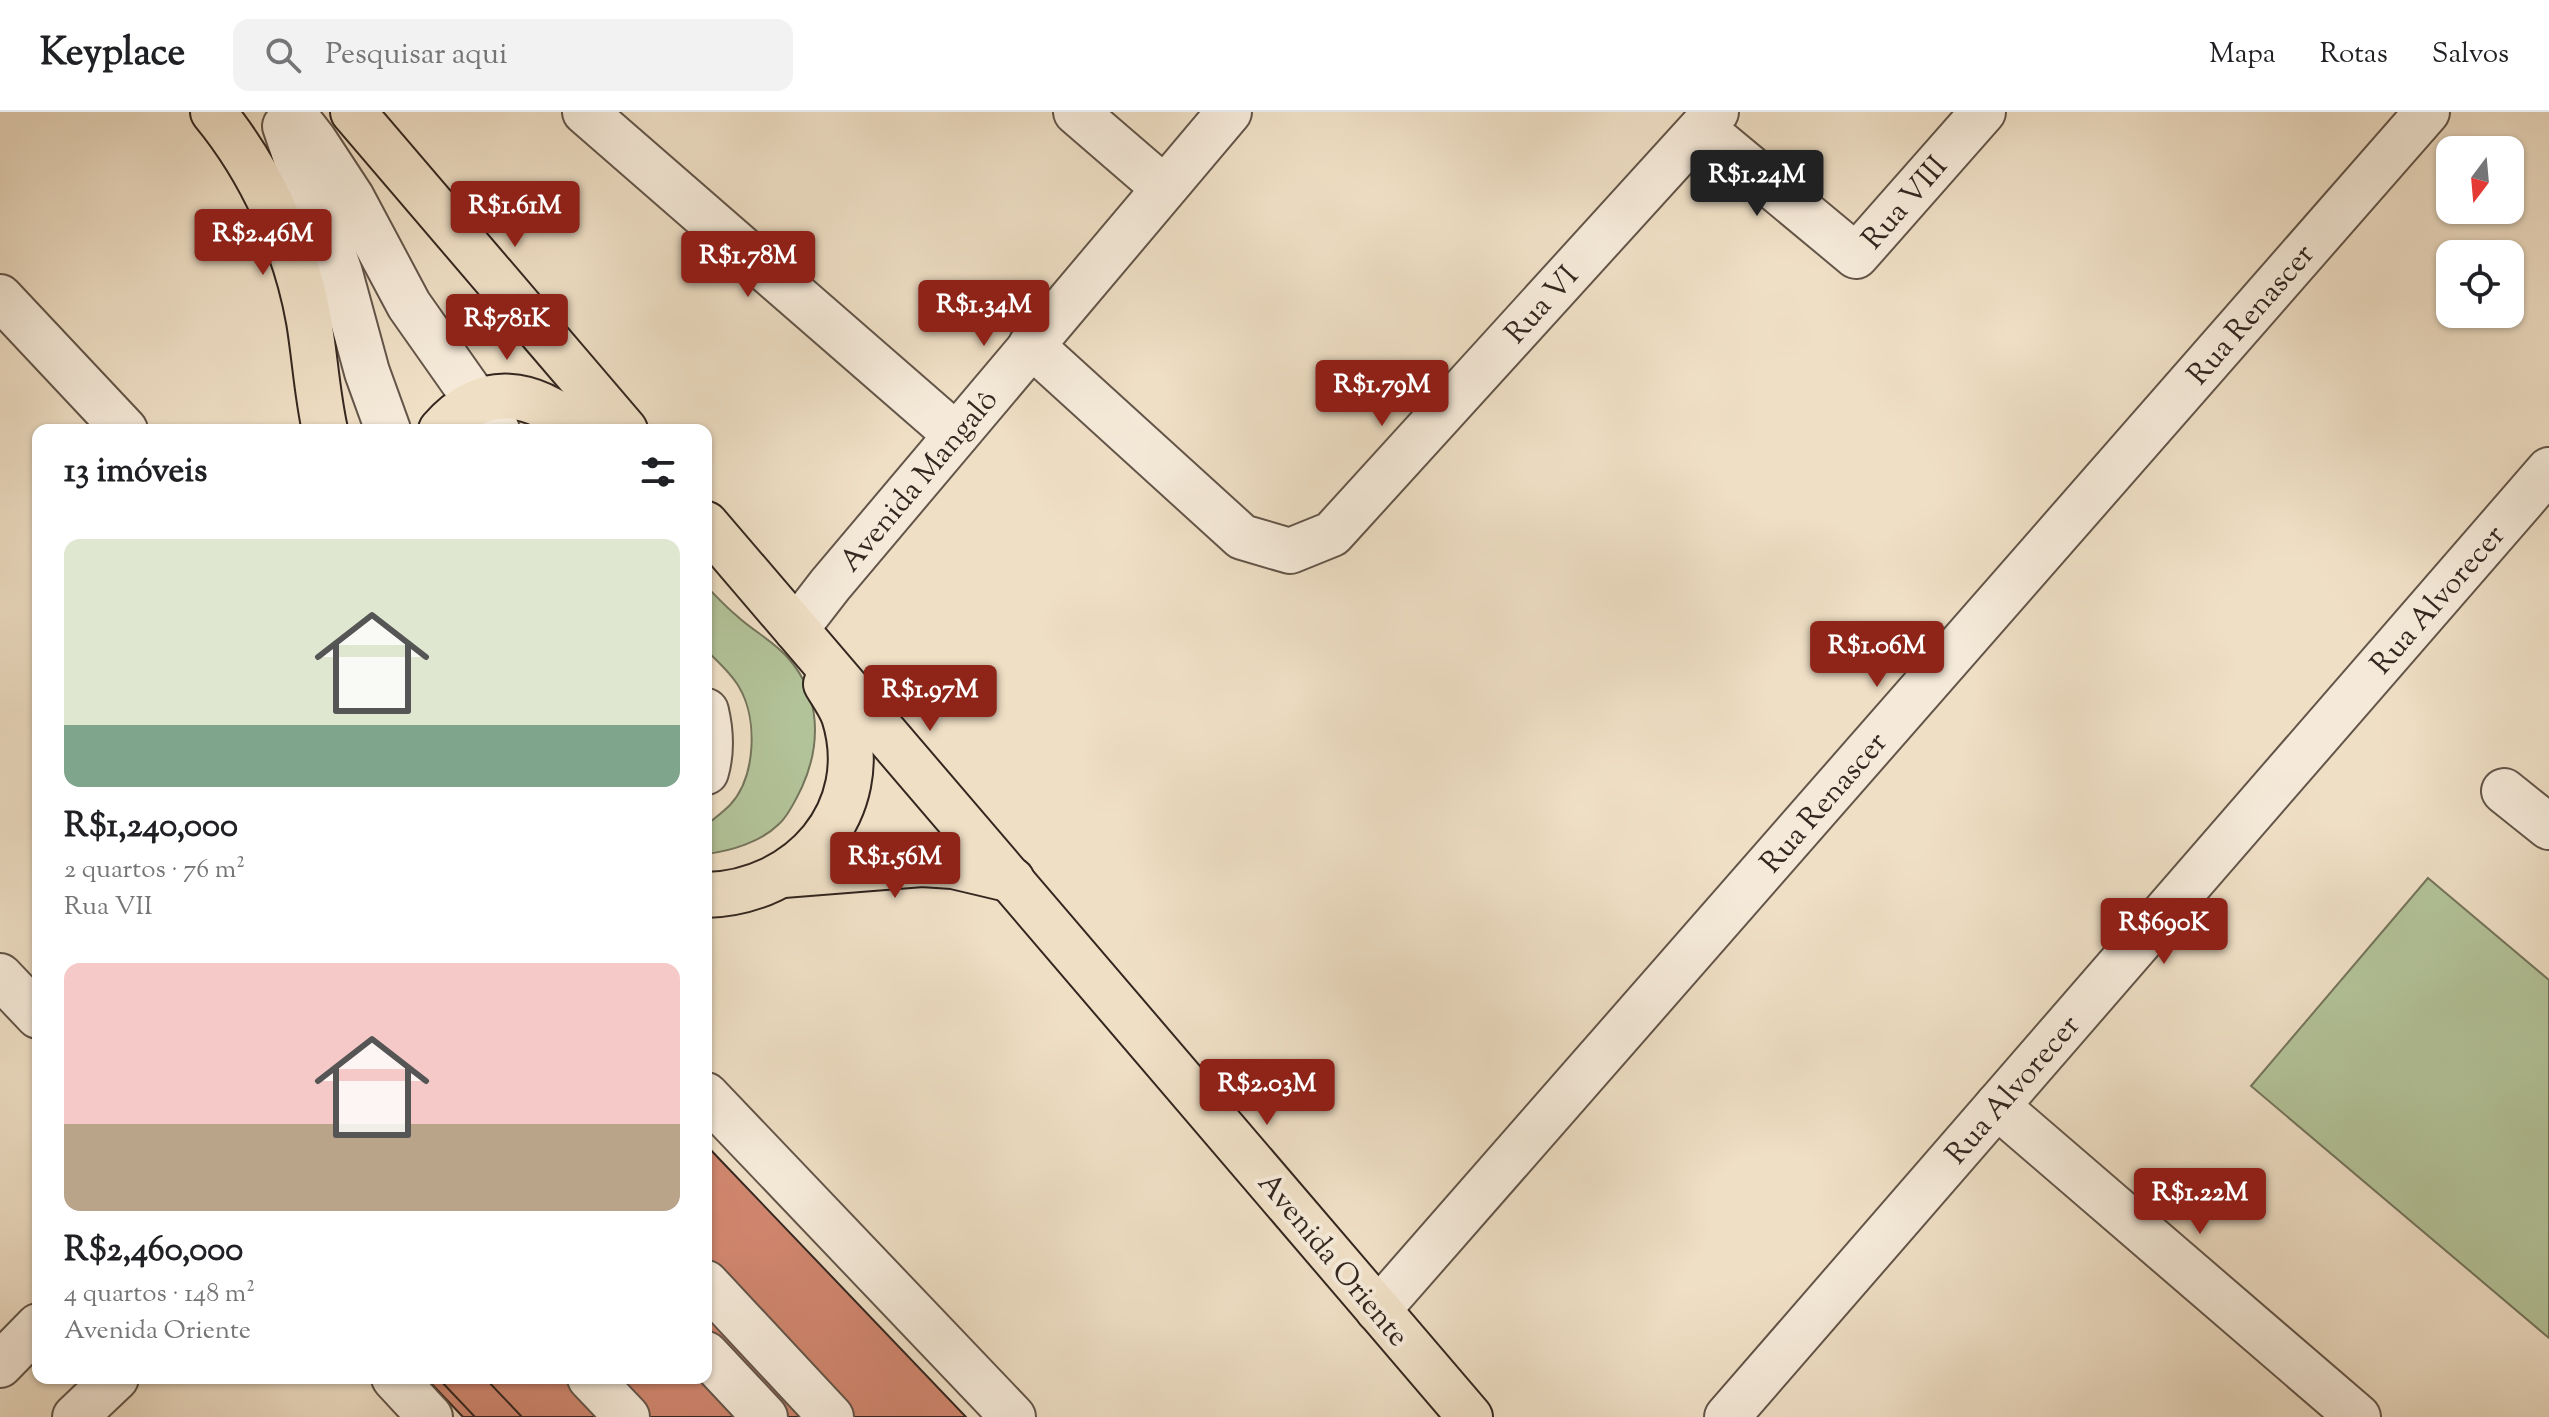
<!DOCTYPE html>
<html lang="pt">
<meta charset="utf-8">
<style>
body{margin:0;font-family:"Sorts Mill Goudy",serif;background:#f2f2f2;color:#202124;height:100vh;display:flex;flex-direction:column;font-size:30px;white-space:nowrap}
*{box-sizing:border-box;margin:0}
p{font-size:26px;color:#757577}
.icon{flex:none;width:44px;height:44px;fill:none;stroke:currentColor;stroke-width:2;stroke-linecap:round;stroke-linejoin:round}
.map{position:relative;flex:1;overflow:hidden}
.panel{position:absolute;left:32px;top:312px;width:680px;height:960px;display:flex;flex-direction:column;background:#fff;border-radius:16px;box-shadow:0 2px 6px #0004}
.panel>*{flex:none}
.needle{width:52px;rotate:196deg}
.controls{position:absolute;left:2436px;top:24px;display:grid;gap:16px}
.controls a{display:grid;place-items:center;width:88px;height:88px;border-radius:16px;background:#fff;box-shadow:0 2px 6px #0004;font-size:40px}
.price{position:absolute;translate:-50% -68px;padding:0 18px;border-radius:8px;background:#8f2418;color:#fff;font-size:26px;line-height:52px;filter:drop-shadow(0 2px 4px #0008)}
.price::after{content:'';position:absolute;left:50%;top:48px;width:24px;height:18px;margin-left:-12px;background:inherit;clip-path:polygon(0 0,100% 0,50% 100%)}
.price.active{background:#222;color:#fff}
ul{padding:0;list-style:none}
li{display:grid;align-content:center;gap:16px;height:424px;padding:0 32px}
li span{display:grid;place-items:center;height:248px;border-radius:16px;color:#555}
li>.icon{margin-inline-start:auto}
span .icon{width:144px;height:144px;fill:#fffc;stroke-width:1}
li b{font-size:34px}
h2{display:flex;justify-content:space-between;align-items:center;height:96px;padding:0 32px;font-size:34px}
header{display:flex;align-items:center;gap:48px;box-sizing:border-box;height:112px;padding:0 40px;background:#fff;border-bottom:2px solid #e0e0e0}
header strong{font-size:38px}
nav{display:flex;gap:44px;margin-inline-start:auto;font-size:28px}
.search{width:560px;height:72px;background:#f2f2f2;display:flex;align-items:center;gap:20px;box-sizing:border-box;padding:0 28px;border-radius:16px;color:#757577;font-size:30px}
.map>svg:first-child{display:block}
.green{fill:#b3c399;stroke:#74755c;stroke-width:2}
.building{fill:#d0866e;stroke:#342720;stroke-width:2}
.lines{fill:none;stroke-linecap:round;stroke-linejoin:round}
.minor-casing{stroke:#635549;stroke-width:48}
.major-casing{stroke:#342720;stroke-width:48}
.minor{stroke:#f5ead9;stroke-width:44}
.major{stroke:#efdfc5;stroke-width:44}
.labels{text-anchor:middle;stroke-width:8;stroke-linejoin:round;paint-order:stroke}
.street-label{font-size:30px;fill:#342720;stroke:#f5ead9}
</style>
<header>
<strong>Keyplace</strong>
<div class="search"><svg class="icon" aria-label="search" viewBox="0 0 24 24"><circle cx="10" cy="10" r="6"/><path d="M15 15l6 6"/></svg>Pesquisar aqui</div>
<nav><a>Mapa</a><a>Rotas</a><a>Salvos</a></nav>
</header>
<div class="map">
<svg width="2549" height="1305" viewBox="0 0 2549 1305">
<rect width="100%" height="100%" fill="#efdfc5"/>
<filter id="stains"><feTurbulence type="fractalNoise" baseFrequency=".0025" numOctaves="4"/><feColorMatrix values="0 0 0 0 .2 0 0 0 0 .09 0 0 0 0 .02 0 0 0 .5 -.17"/></filter>
<radialGradient id="worn" r=".72"><stop offset=".6" stop-color="#630" stop-opacity="0"/><stop offset="1" stop-color="#630" stop-opacity=".3"/></radialGradient>
<g class="green">
<path d="M706,474C716,484 726,495 737,504C753,519 775,530 789,547C821,584 821,633 802,675C796,687 789,703 779,712C761,730 731,739 706,742V713C714,707 723,700 730,693C756,665 758,607 739,575C731,561 717,549 706,538Z"/>
<path d="M2428,766L2549,868V1226L2251,974Z"/>
</g>
<g class="building">
<path d="M706,1033L966,1305H463L426,1266H706Z"/>
<path d="M438,1266H485L522,1305H475Z"/>
</g>
<g class="lines">
<g class="minor-casing">
<g id="minor">
<path d="M292,0L314,28L352,86L409,193L497,318"/>
<path d="M585,0L956,323"/>
<path d="M1076,0L1164,76"/>
<path d="M285,14L304,70L323,111L340,161L367,260L388,318"/>
<path d="M1702,16L1856,144L1983,0"/>
<path d="M0,185L125,318"/>
<path d="M1031,233L1242,425L1290,439L1332,422L1716,0"/>
<path d="M796,517L830,473L1229,0"/>
<path d="M706,599C711,620 712,639 706,660"/>
<path d="M2504,679L2549,715"/>
<path d="M0,864L38,904"/>
<path d="M706,983L1013,1305"/>
<path d="M1997,994L2358,1305"/>
<path d="M706,1171L831,1305"/>
<path d="M1378,1198L2427,0"/>
<path d="M706,1242L765,1305"/>
<path d="M0,1253L38,1214"/>
<path d="M394,1266L430,1305"/>
<path d="M590,1266L627,1305"/>
<path d="M75,1305L116,1266"/>
<path d="M1727,1305L2549,358"/>
</g>
</g>
<g class="major-casing">
<g id="major">
<path d="M213,0C261,58 296,135 309,209C315,245 317,282 325,318"/>
<path d="M353,0L625,318"/>
<path d="M441,318C484,269 533,278 579,318"/>
<path d="M706,412L1470,1305"/>
<path d="M783,763L922,752L953,754L1012,768"/>
<path d="M706,783C800,781 874,699 844,604C840,593 832,582 826,572"/>
</g>
</g>
<use href="#minor" class="minor"/>
<use href="#major" class="major"/>
</g>
<g class="labels">
<g class="street-label">
<text transform="translate(1904 90) rotate(-49)" y="10">Rua VIII</text>
<text transform="translate(1541 192) rotate(-48)" y="10">Rua VI</text>
<text transform="translate(2250 202) rotate(-49)" y="10">Rua Renascer</text>
<text transform="translate(918 368) rotate(-50)" y="10">Avenida Mangalô</text>
<text transform="translate(2437 487) rotate(-49)" y="10">Rua Alvorecer</text>
<text transform="translate(1823 690) rotate(-49)" y="10">Rua Renascer</text>
<text transform="translate(2012 977) rotate(-49)" y="10">Rua Alvorecer</text>
<text transform="translate(1334 1147) rotate(50)" y="10">Avenida Oriente</text>
</g>
</g>
<rect width="100%" height="100%" filter="url(#stains)"/>
<rect width="100%" height="100%" fill="url(#worn)"/>
</svg>
<div class="controls">
<a><svg class="needle" viewBox="-14 -14 28 28"><path d="M0-13l5 13h-10z" fill="#e53935"/><path d="M0 13l5-13h-10z" fill="#757577"/></svg></a>
<a><svg class="icon" aria-label="locate" viewBox="0 0 24 24"><circle cx="12" cy="12" r="6"/><path d="M12 2v4M12 18v4M2 12h4M18 12h4"/></svg></a>
</div>
<b class="price active" style="left:1757px;top:106px">R$1.24M</b>
<b class="price" style="left:515px;top:137px">R$1.61M</b>
<b class="price" style="left:263px;top:165px">R$2.46M</b>
<b class="price" style="left:748px;top:187px">R$1.78M</b>
<b class="price" style="left:984px;top:236px">R$1.34M</b>
<b class="price" style="left:507px;top:250px">R$781K</b>
<b class="price" style="left:1382px;top:316px">R$1.79M</b>
<b class="price" style="left:1877px;top:577px">R$1.06M</b>
<b class="price" style="left:930px;top:621px">R$1.97M</b>
<b class="price" style="left:895px;top:788px">R$1.56M</b>
<b class="price" style="left:2164px;top:854px">R$690K</b>
<b class="price" style="left:1267px;top:1015px">R$2.03M</b>
<b class="price" style="left:2200px;top:1124px">R$1.22M</b>
<section class="panel">
<h2>13 imóveis<svg class="icon" aria-label="filters" viewBox="0 0 24 24"><path d="M4 7h16M4 17h16"/><circle cx="9" cy="7" r="2"/><circle cx="15" cy="17" r="2"/></svg></h2>
<ul>
<li><span style="background:linear-gradient(#dfe7d0 75%,#7fa58c 0)"><svg class="icon" aria-label="home" viewBox="0 0 24 24"><path d="M3 11l9-7 9 7M6 9v11h12V9"/></svg></span><div><b>R$1,240,000</b><p>2 quartos · 76 m²</p><p>Rua VII</p></div></li>
<li><span style="background:linear-gradient(#f6c9c9 65%,#b9a48a 0)"><svg class="icon" aria-label="home" viewBox="0 0 24 24"><path d="M3 11l9-7 9 7M6 9v11h12V9"/></svg></span><div><b>R$2,460,000</b><p>4 quartos · 148 m²</p><p>Avenida Oriente</p></div></li>
</ul>
</section>
</div>
